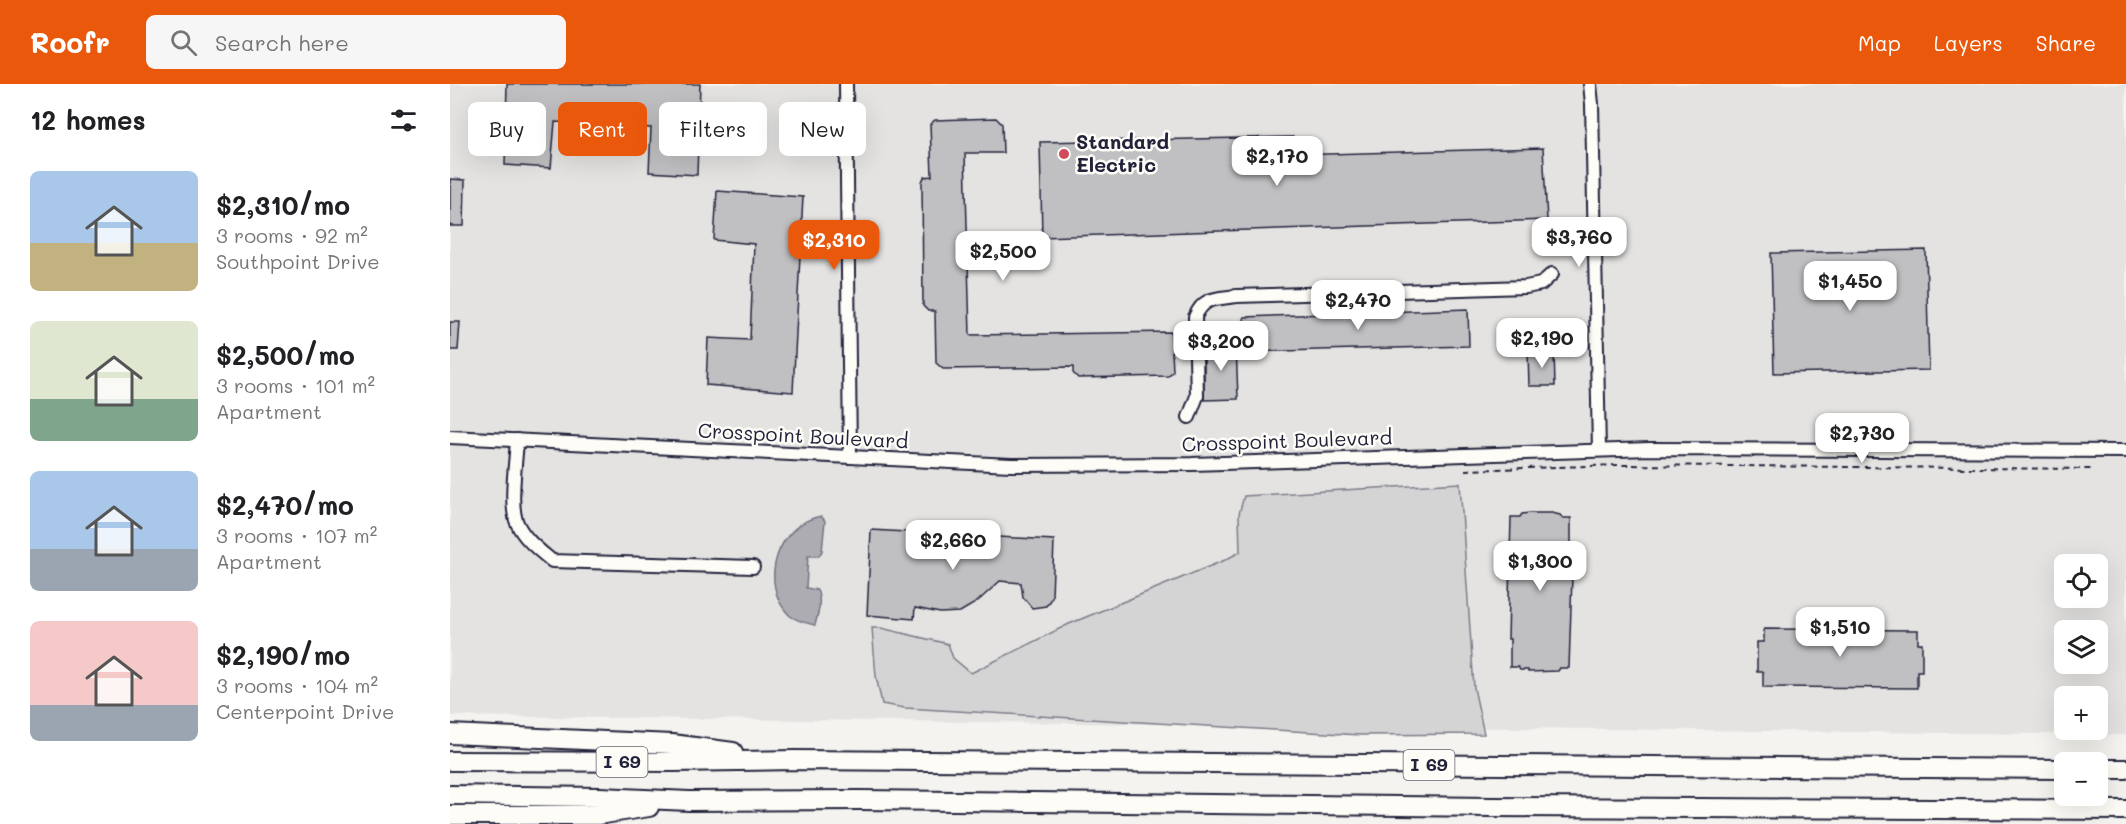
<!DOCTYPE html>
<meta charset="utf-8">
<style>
body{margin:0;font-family:Mali,sans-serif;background:#f6f6f6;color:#202124;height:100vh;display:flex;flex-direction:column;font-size:22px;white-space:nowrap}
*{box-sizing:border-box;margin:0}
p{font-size:20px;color:#757577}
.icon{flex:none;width:33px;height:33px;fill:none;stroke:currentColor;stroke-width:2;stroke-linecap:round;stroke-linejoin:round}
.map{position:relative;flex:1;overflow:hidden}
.side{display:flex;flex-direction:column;background:#fff;width:450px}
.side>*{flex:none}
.top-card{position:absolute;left:18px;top:18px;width:570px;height:54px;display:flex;gap:12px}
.tools{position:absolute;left:1604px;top:470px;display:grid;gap:12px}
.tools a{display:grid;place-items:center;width:54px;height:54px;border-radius:9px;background:#fff;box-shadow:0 6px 24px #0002;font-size:30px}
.price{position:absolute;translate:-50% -51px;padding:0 14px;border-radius:12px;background:#fff;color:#222;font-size:20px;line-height:39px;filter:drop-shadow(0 2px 3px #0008)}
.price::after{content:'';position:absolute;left:50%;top:36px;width:18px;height:14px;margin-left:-9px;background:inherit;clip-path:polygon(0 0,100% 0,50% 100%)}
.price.selected{background:#ea580c;color:#fff}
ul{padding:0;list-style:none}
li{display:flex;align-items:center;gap:18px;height:150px;padding:0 30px}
li span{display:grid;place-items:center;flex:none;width:168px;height:120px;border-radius:9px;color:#555}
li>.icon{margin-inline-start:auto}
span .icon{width:72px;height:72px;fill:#fffc;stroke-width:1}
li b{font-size:26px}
h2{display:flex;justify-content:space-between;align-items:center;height:72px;padding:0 30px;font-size:26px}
.chip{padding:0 21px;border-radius:9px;background:#fff;box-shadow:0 6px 24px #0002;font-size:21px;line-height:54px}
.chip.selected{background:#ea580c;color:#fff}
header{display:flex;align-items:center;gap:36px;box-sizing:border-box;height:84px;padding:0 30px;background:#ea580c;color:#fff}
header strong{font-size:28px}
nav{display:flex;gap:33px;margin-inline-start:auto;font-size:21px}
.search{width:420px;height:54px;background:#f6f6f6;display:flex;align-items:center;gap:15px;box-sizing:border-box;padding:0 21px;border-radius:9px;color:#757577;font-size:22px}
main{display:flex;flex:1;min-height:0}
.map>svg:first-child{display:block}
.built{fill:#e4e3e2;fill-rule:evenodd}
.green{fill:#d5d4d5;stroke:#7c7b88;stroke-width:1.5}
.water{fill:#acacb2;stroke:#757582;stroke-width:1.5}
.building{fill:#c0bfc2;stroke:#22223b;stroke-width:1.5}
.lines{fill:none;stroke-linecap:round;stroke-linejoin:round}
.minor-casing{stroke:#22223b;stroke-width:16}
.highway-casing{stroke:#22223b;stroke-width:22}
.path{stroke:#22223b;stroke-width:2;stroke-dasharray:6 4.5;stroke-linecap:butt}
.minor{stroke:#fdfcf7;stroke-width:12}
.highway{stroke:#fdfcf7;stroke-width:18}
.poi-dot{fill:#d1495b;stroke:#fdfcf7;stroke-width:2}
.labels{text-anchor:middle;stroke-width:5;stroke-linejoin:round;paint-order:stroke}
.shield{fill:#fdfcf7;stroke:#646373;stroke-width:1.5}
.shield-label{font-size:18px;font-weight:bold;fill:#22223b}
.poi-label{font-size:20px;font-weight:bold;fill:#22223b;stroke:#fdfcf7;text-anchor:start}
.street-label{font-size:20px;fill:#22223b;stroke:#fdfcf7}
</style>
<header>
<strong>Roofr</strong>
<div class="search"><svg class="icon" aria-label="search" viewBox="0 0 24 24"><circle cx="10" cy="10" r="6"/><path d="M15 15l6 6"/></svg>Search here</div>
<nav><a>Map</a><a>Layers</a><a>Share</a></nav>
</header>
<main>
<section class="side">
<h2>12 homes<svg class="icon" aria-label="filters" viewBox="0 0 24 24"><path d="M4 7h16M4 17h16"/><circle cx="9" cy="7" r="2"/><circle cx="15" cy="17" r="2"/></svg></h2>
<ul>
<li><span style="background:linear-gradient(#a9c7e8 60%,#c2b280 0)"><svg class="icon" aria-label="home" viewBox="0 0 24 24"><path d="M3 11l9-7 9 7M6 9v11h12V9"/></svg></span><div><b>$2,310/mo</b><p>3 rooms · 92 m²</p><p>Southpoint Drive</p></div></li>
<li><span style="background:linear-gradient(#dfe7d0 65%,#7fa58c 0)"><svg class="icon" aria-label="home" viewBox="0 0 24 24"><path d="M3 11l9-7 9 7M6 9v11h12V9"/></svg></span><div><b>$2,500/mo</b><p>3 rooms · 101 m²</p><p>Apartment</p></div></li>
<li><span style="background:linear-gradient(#a9c7e8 65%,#9aa5b1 0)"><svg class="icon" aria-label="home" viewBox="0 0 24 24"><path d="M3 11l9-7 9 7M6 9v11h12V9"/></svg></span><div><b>$2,470/mo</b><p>3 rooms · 107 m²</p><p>Apartment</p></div></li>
<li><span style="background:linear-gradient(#f6c9c9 70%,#9aa5b1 0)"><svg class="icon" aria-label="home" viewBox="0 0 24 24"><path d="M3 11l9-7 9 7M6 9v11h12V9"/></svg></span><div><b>$2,190/mo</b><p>3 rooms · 104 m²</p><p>Centerpoint Drive</p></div></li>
</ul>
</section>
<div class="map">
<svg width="1676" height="740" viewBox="0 0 1676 740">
<rect width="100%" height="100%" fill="#f4f3ef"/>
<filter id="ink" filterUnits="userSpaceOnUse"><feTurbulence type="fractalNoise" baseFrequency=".0167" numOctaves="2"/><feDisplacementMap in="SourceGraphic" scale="12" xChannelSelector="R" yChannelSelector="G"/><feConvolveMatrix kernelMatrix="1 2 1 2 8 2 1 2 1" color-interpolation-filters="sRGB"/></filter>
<g filter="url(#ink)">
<path class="built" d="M0,0H1676V651L0,632ZM1614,480H1647V513H1614ZM1614,546H1647V579H1614ZM1614,612H1647V645H1614Z"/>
<path class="green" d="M1010,399L1024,604L1034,650L910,651L455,624L432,620L426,592L422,544H431L498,560L503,574L521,589L619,540L775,476L790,468L789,430L794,412Z"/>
<path class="water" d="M371,432L375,437L372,467L369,472H358L356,504L367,506C372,517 368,530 365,541C356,539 346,537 339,531C308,499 327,440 371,432Z"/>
<g class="building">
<path d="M57,0H250L247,91L199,88L201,44L105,38L101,84L55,81Z"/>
<path d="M546,34L552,40L553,69H515L520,251L721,248L723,287L718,292L628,294L623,289V283L493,285L486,279L485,227H478L473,222L472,98L474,93L482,92L480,40L485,36Z"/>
<path d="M843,53L842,71L1093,64L1097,136L592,153L590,58Z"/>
<path d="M0,95L15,96L14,142H0Z"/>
<path d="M267,107L353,113L343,308L256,301L258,254L300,256L304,160L264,156Z"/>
<path d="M1476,166L1479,286L1324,289L1321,169Z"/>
<path d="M1018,225L1019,262L796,268L794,233Z"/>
<path d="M0,238H10L8,266H0Z"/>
<path d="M786,259L788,315L754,316V260Z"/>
<path d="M1104,267L1105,302H1079L1078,268Z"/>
<path d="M1080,429H1102L1110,431L1113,434H1121V462H1123L1119,584H1110L1108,587L1078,588V586H1070L1068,583H1060V555H1058L1061,433H1070L1072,430Z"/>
<path d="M421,446L604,456L602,513L596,522L582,524L573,513L571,499L550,497L527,518L510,528L490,529L465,524L464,535L417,531Z"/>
<path d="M1314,545L1468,546V559H1472V587H1467V604L1313,603V588H1307V558H1314Z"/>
</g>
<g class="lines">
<g class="minor-casing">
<g id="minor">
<path d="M396,0L400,373"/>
<path d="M1140,0L1142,20L1149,366"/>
<path d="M739,333L747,312L745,233C754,212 767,215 787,212L1076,203L1091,200L1102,190"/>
<path d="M0,353L561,381L742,380L1200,365L1676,367"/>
<path d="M67,356C66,377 59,421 67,439C74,455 89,466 102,477L303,483"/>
</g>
</g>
<g class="highway-casing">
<g id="highway">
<path d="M0,650L222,660L283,668"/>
<path d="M0,677L223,678L344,676L1614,685"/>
<path d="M1647,685H1676"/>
<path d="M0,711L150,713L239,717L410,716L1042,723L1676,726"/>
<path d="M0,731H148L199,723"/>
</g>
</g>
<path class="path" d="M1015,386L1170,381L1643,385"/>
<use href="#minor" class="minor"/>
<use href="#highway" class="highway"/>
</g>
</g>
<circle class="poi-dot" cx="614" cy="70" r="6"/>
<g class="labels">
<g class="shield">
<rect x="146.5" y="663" width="51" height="30" rx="4.5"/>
<rect x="953.5" y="666" width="51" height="30" rx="4.5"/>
</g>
<g class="shield-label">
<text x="172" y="684">I 69</text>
<text x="979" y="687">I 69</text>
</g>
<g class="poi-label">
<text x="626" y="65">Standard<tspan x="626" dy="23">Electric</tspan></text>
</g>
<g class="street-label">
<text transform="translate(353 352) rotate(3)" y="7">Crosspoint Boulevard</text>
<text transform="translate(837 357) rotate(-2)" y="7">Crosspoint Boulevard</text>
</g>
</g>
</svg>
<div class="tools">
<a><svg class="icon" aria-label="locate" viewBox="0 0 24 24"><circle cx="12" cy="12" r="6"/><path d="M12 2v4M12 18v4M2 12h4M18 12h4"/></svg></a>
<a><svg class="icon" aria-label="layers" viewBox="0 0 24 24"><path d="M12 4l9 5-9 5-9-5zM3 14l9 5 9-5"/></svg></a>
<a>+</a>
<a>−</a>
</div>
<b class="price" style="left:827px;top:103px">$2,170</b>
<b class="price" style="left:1129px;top:184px">$3,760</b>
<b class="price selected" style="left:384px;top:187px">$2,310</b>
<b class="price" style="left:553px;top:198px">$2,500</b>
<b class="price" style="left:1400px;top:228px">$1,450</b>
<b class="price" style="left:908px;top:247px">$2,470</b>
<b class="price" style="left:1092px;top:285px">$2,190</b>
<b class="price" style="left:771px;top:288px">$3,200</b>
<b class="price" style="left:1412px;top:380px">$2,730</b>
<b class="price" style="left:503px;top:487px">$2,660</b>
<b class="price" style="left:1090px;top:508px">$1,300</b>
<b class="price" style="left:1390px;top:574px">$1,510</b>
<div class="top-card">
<a class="chip">Buy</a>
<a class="chip selected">Rent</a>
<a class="chip">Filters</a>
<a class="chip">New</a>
</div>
</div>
</main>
